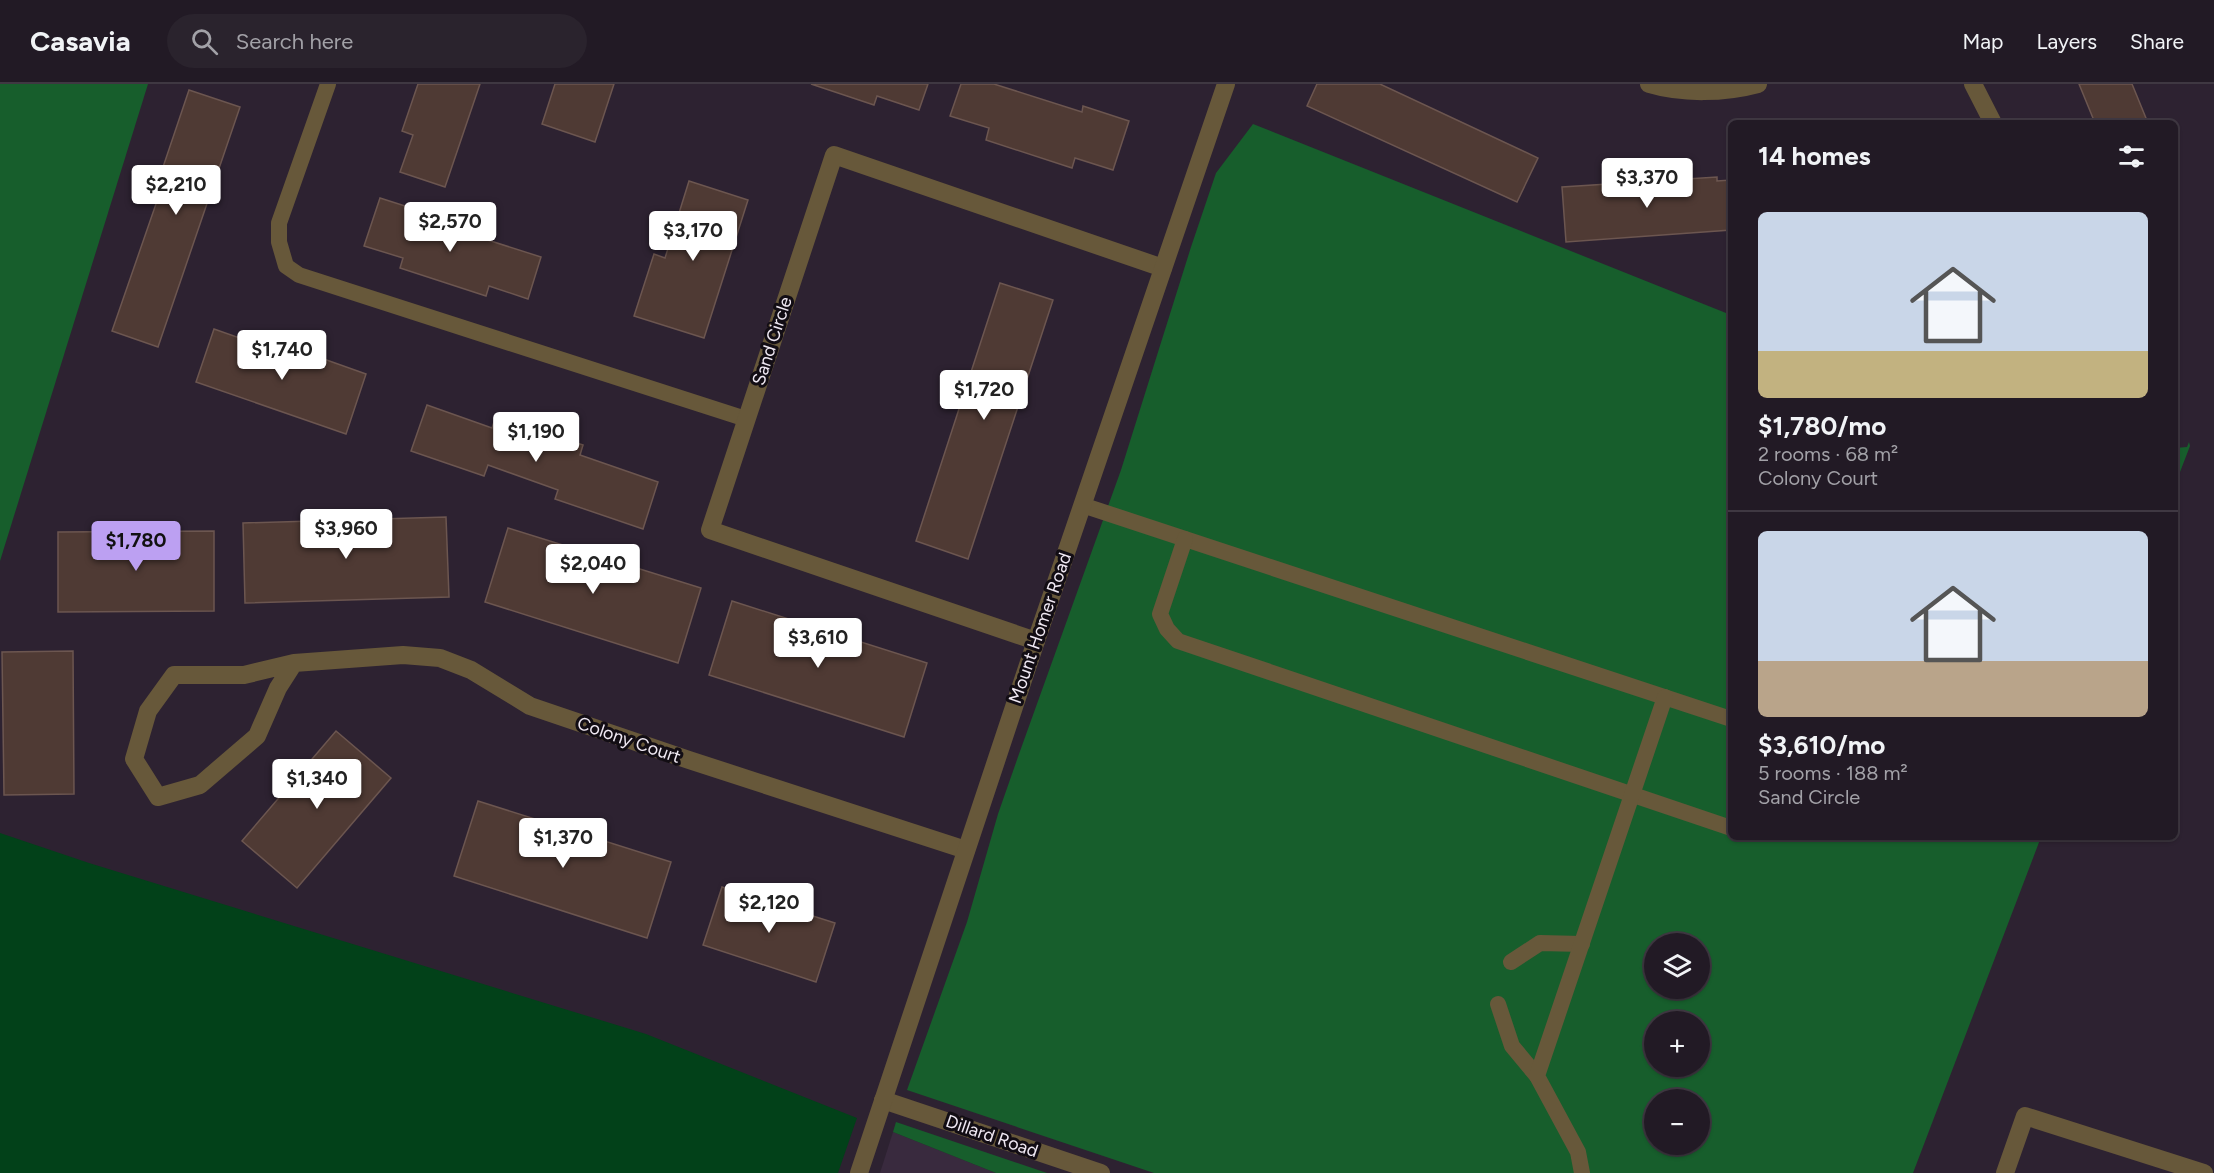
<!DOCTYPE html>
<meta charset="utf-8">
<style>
body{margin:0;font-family:Figtree,sans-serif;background:#2a232d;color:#f1f3f6;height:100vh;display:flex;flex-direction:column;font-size:22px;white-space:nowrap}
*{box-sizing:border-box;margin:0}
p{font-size:20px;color:#a2a1a7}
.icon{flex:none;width:33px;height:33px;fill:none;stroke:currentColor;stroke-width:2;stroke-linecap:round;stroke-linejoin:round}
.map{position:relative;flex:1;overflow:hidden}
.details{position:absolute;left:1728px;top:36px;width:450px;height:720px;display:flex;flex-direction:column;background:#221a25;border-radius:9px;box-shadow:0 2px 4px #0004,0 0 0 2px #3f3842}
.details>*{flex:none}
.controls{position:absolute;left:1644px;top:849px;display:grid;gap:12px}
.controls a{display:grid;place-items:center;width:66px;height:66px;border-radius:50%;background:#221a25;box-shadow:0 2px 4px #0004,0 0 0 2px #3f3842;font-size:30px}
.price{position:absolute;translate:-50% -51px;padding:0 14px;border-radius:6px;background:#fff;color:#222;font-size:20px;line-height:39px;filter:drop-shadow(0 2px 3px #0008)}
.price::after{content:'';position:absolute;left:50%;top:36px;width:18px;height:14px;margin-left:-9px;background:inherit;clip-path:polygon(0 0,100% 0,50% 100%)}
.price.current{background:#bca0f2;color:#111}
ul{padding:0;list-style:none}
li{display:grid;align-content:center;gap:12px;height:318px;padding:0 30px}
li+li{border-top:2px solid #3f3842}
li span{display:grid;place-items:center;height:186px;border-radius:9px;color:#555}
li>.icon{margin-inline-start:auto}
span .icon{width:108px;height:108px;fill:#fffc;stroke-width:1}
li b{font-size:26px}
h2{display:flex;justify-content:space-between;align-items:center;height:72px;padding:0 30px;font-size:26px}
header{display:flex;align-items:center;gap:36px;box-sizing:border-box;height:84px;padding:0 30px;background:#221a25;border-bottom:2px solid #3f3842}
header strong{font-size:28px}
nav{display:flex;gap:33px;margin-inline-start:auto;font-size:21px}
.search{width:420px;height:54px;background:#2a232d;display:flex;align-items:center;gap:15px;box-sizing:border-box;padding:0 21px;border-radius:33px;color:#a2a1a7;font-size:22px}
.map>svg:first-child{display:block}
.built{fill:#392a3e}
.green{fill:#024119}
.forest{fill:#175e2c;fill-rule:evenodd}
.building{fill:#4f3a34;stroke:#6c5650;stroke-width:1.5}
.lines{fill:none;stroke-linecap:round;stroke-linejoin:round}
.service{stroke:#67583a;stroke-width:16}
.minor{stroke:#67583a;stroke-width:18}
.tertiary{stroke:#67583a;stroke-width:18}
.labels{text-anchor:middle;stroke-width:6;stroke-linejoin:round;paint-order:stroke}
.street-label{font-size:18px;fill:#f0e9f3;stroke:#120d14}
</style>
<header>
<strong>Casavia</strong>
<div class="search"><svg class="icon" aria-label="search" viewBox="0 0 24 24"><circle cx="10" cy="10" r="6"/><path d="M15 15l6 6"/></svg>Search here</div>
<nav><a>Map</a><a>Layers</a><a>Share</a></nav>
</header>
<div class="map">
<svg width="2214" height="1089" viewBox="0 0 2214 1089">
<rect width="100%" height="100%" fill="#2d2231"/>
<path class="built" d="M893,1048L996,1089H880Z"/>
<path class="green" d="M0,749L89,779L646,950L857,1034L838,1089H0Z"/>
<g class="forest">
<path d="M0,0H148L0,477Z"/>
<path d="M1253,40L1731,231V753H2041L1913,1089H1154L907,1006L967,838L998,730L1019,670L1121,386L1191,163L1216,89ZM1654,860H1700V904H1654ZM1654,938H1700V982H1654ZM1654,1016H1700V1060H1654Z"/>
<path d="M2189,358L2190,362L2175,401V364L2187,363Z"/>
<path d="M896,1038L1047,1089H996L893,1048Z"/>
</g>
<g class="building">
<path d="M418,0H480L445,103L400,88L413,51L402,47Z"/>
<path d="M555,0H614L595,58L542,40Z"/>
<path d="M811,0H928L919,26L877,12L874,21Z"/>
<path d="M961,0H994L1082,28L1083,22L1129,37L1113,86L1075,74L1072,84L986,56L989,44L950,32Z"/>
<path d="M1317,0H1380L1538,74L1517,118L1307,22Z"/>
<path d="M2079,0H2132L2148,39H2095Z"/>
<path d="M189,6L240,23L158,263L112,247L166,91L161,89Z"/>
<path d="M1717,93V97L1731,96V146L1566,158L1562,103Z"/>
<path d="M689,97L748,116L704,254L634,232L654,170L665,174Z"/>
<path d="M380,114L427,129L425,136L541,173L528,215L489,202L486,212L400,184L403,174L364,162Z"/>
<path d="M1000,199L1053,216L968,475L916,457Z"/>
<path d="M214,245L319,282L321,274L366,290L346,350L196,298Z"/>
<path d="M427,321L492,344L496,332L583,361L580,371L658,398L643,445L555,415L558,406L488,381L484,392L411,367Z"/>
<path d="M446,433L449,513L245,519L243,439Z"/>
<path d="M508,444L701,504L678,579L485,518Z"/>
<path d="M214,447V527L58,528V448Z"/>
<path d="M732,517L927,579L904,653L709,591Z"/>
<path d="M73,567L74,710L4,711L2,568Z"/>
<path d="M336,647L391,694L297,804L242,757Z"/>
<path d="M478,717L671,778L647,854L454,792Z"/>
<path d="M722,803L835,839L816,898L703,861Z"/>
</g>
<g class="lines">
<g class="service">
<path d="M328,0L279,139V158L286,182L299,191L746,335"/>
<path d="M1082,421L1731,635"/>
<path d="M1185,455L1160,530L1167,545L1178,557L1731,744"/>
<path d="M1511,878L1540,859L1582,860"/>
<path d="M1498,920L1512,962L1537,992"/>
<path d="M1582,1089L1578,1068L1537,992L1665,613"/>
</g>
<g class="minor">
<path d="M1649,0C1682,10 1725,9 1758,0"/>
<path d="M1973,0L1993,39"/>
<path d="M1036,557L710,446L834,71L1163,184"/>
<path d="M294,579L278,604L257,652L200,701L158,713L134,675L148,627L174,591H244L294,579L403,571L440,574L471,586L530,622L689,676L966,766"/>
<path d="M2005,1089L2025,1032L2204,1089"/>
</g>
<g class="tertiary">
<path d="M883,1016L1101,1089"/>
<path d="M859,1089L1036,557L1226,0"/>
</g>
</g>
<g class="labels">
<g class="street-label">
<text transform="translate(772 257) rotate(-72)" y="6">Sand Circle</text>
<text transform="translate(1040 544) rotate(-71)" y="6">Mount Homer Road</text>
<text transform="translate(629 656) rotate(19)" y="6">Colony Court</text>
<text transform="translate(992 1052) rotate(19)" y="6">Dillard Road</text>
</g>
</g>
</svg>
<div class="controls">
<a><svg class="icon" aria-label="layers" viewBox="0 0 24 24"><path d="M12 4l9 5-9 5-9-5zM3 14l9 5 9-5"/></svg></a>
<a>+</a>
<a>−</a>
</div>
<b class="price" style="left:1647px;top:125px">$3,370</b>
<b class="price" style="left:176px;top:132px">$2,210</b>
<b class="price" style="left:450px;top:169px">$2,570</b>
<b class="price" style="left:693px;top:178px">$3,170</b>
<b class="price" style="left:282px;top:297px">$1,740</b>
<b class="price" style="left:984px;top:337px">$1,720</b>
<b class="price" style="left:536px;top:379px">$1,190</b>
<b class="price" style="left:346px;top:476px">$3,960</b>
<b class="price current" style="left:136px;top:488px">$1,780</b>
<b class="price" style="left:593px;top:511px">$2,040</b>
<b class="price" style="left:818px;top:585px">$3,610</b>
<b class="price" style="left:317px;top:726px">$1,340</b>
<b class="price" style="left:563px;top:785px">$1,370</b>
<b class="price" style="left:769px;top:850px">$2,120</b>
<section class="details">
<h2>14 homes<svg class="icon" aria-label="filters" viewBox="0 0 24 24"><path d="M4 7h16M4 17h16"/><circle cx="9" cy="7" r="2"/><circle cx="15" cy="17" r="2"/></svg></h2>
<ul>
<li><span style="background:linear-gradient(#c9d6e8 75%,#c2b280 0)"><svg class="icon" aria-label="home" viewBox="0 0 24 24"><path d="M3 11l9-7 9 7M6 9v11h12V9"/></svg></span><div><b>$1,780/mo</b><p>2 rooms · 68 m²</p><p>Colony Court</p></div></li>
<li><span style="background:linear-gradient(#c9d6e8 70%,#b9a48a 0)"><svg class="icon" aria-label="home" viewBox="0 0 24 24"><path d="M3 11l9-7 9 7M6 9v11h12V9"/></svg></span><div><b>$3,610/mo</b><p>5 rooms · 188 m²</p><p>Sand Circle</p></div></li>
</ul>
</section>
</div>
